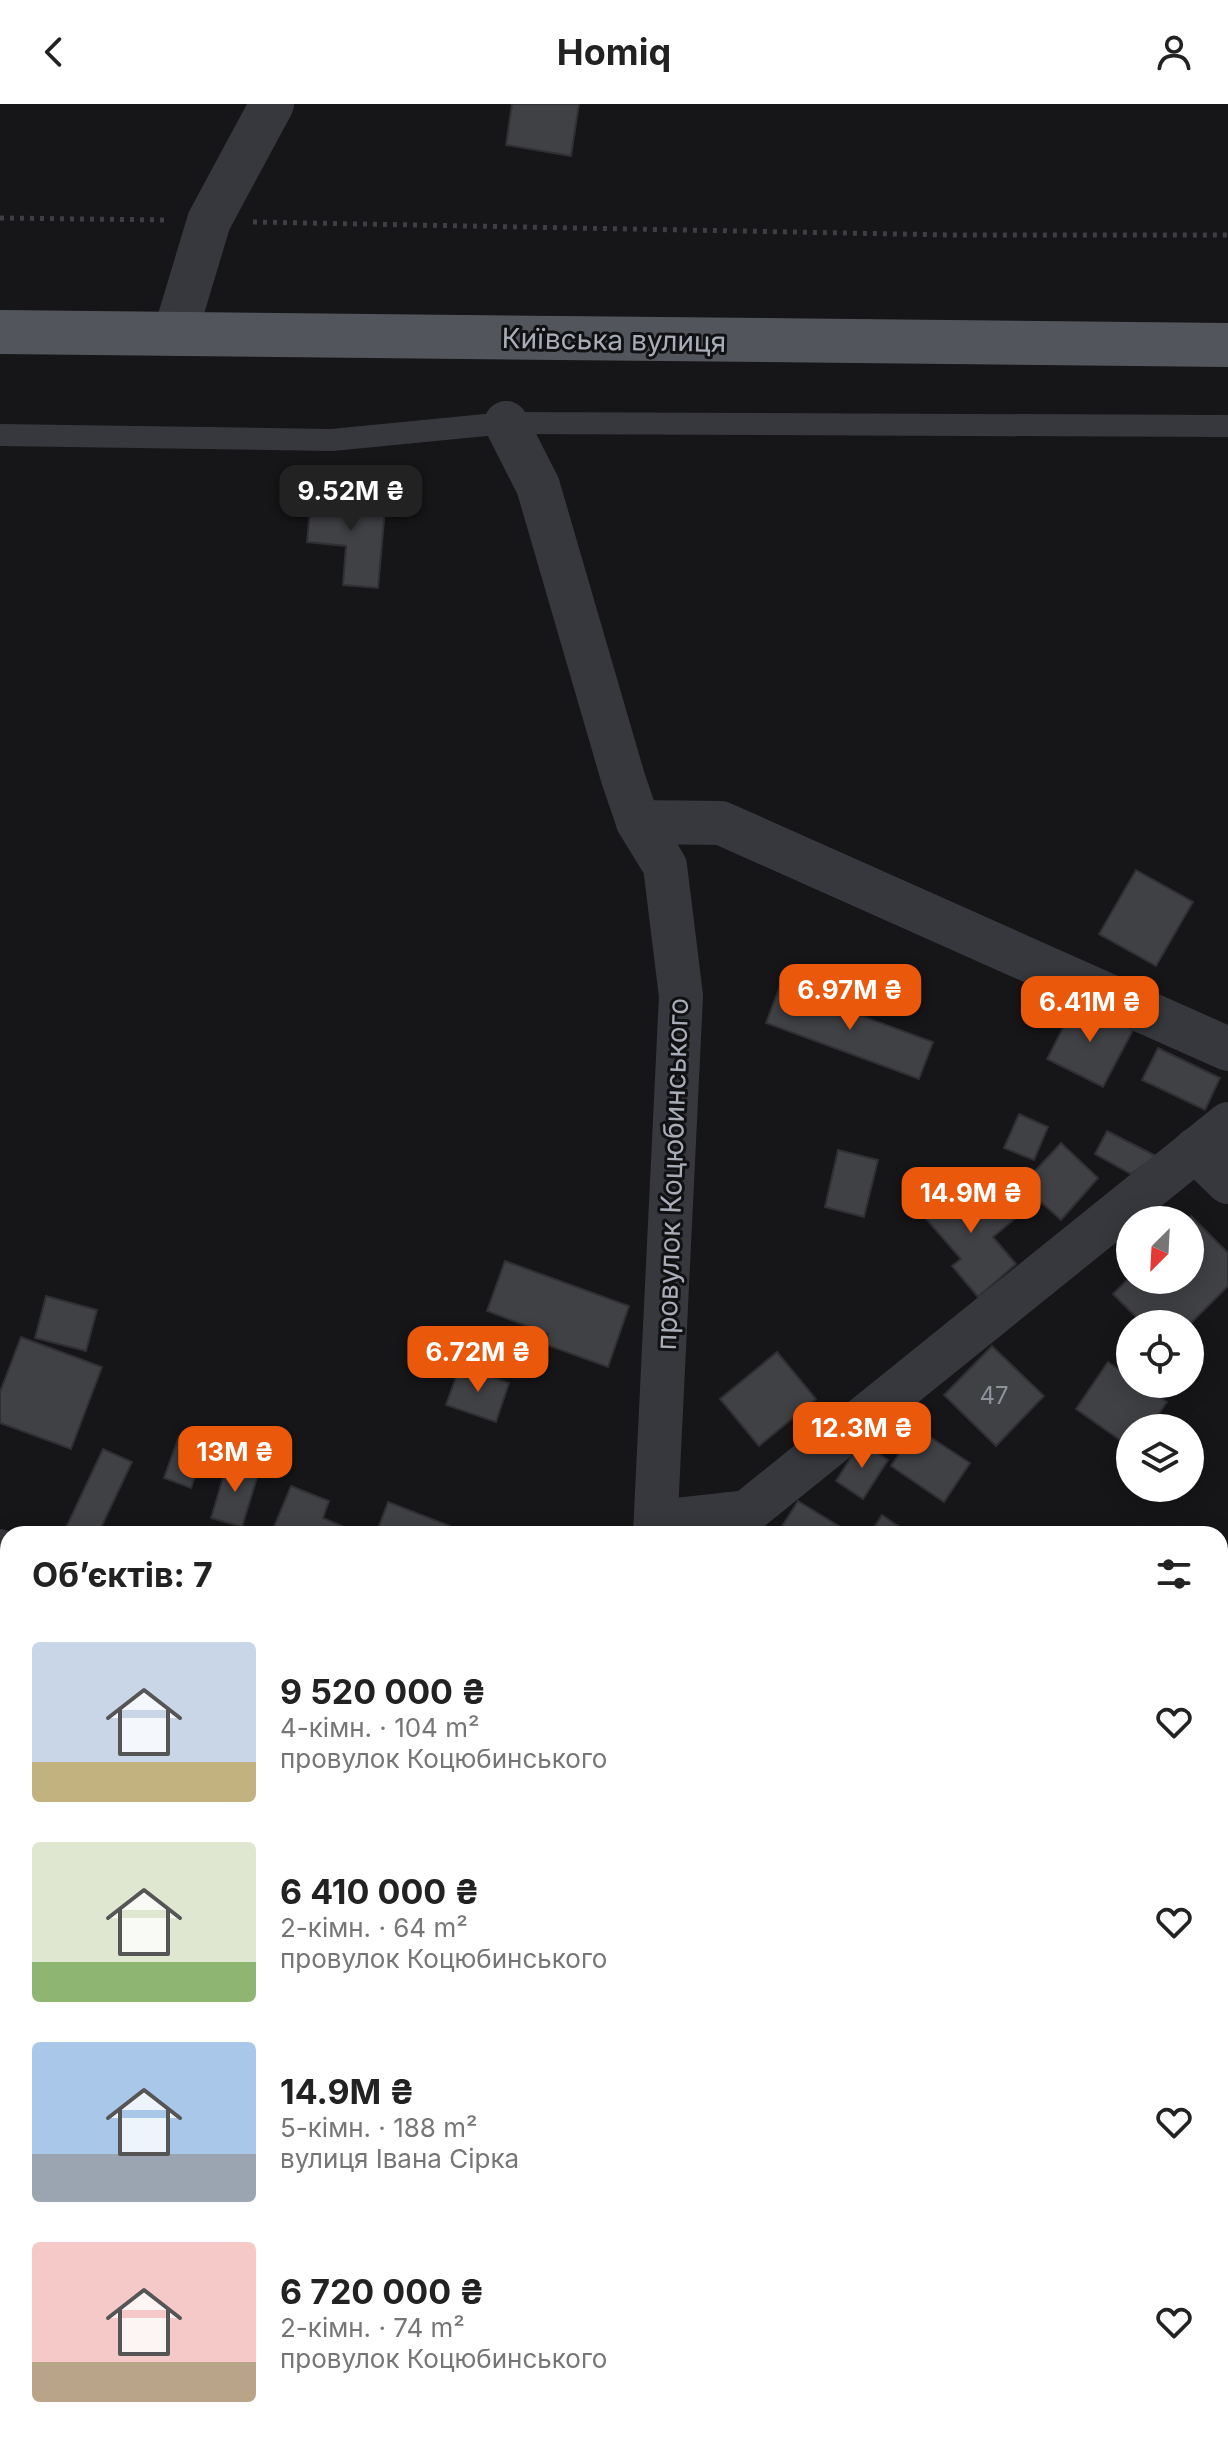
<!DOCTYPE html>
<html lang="uk">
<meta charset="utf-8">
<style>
body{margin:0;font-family:Inter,sans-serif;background:#f2f2f2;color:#222;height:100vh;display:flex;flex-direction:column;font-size:30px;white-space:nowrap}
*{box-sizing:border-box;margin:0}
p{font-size:26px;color:#767676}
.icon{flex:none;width:44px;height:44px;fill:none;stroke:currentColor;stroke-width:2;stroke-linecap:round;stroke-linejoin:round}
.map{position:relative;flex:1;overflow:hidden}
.drawer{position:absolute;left:0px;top:1422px;width:1228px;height:912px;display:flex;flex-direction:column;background:#fff;border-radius:24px 24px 0 0;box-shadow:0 4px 20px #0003}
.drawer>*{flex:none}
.needle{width:52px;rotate:204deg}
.fabs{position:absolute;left:1116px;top:1102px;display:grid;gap:16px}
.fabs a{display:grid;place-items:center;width:88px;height:88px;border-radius:50%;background:#fff;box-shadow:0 4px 20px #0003;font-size:40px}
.price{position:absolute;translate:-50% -68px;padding:0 18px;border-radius:16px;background:#ea580c;color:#fff;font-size:26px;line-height:52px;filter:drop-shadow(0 2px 4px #0008)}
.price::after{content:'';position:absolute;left:50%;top:48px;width:24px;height:18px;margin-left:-12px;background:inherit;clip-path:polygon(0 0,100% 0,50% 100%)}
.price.selected{background:#222;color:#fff}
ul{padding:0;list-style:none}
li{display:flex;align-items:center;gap:24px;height:200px;padding:0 32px}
li span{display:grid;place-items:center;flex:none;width:224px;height:160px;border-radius:8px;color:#555}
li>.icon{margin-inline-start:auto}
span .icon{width:96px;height:96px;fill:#fffc;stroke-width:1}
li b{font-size:34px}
h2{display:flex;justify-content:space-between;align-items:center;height:96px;padding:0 32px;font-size:34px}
header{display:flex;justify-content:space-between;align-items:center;height:104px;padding:0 32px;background:#fff;font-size:36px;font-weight:700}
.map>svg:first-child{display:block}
.built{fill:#222225}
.green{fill:#1e261f}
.building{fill:#404145;stroke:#303034;stroke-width:2}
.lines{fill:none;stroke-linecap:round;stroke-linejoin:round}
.path{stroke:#3d3f44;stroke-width:5;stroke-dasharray:4 6;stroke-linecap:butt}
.service{stroke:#37383d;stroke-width:22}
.minor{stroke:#37383d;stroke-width:44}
.primary{stroke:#53555c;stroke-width:44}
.labels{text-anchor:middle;stroke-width:6;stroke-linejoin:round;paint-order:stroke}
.number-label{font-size:24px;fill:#8e929b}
.street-label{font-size:28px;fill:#a8adb8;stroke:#111113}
</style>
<header><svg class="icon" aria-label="back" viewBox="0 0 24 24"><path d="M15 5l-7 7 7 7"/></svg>Homiq<svg class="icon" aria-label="person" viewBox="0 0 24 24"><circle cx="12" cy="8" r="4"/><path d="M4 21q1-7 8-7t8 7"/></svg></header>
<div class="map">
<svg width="1228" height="2334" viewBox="0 0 1228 2334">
<rect width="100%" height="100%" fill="#161618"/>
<path class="built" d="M0,1767L8,1770V2326H755L753,2334H0Z"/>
<g class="green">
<path d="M0,1792L8,1796V1964L2,1977L0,1976Z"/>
<path d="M8,1969V2021L0,2039V1987Z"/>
<path d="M8,2039V2246L0,2242V2058Z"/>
<path d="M0,2311L8,2313V2326H109L106,2334H0Z"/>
</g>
<g class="building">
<path d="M512,0H579L571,52L506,41Z"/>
<path d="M312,387L386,394L378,484L343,481L346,442L307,438Z"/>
<path d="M1136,766L1193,798L1156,862L1099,830Z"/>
<path d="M780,882L933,938L919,975L766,919Z"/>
<path d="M1077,897L1133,926L1103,983L1047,955Z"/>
<path d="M1158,944L1220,974L1205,1006L1142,976Z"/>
<path d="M1019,1010L1048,1023L1034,1056L1004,1044Z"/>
<path d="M1107,1027L1156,1052L1131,1070L1095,1050Z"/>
<path d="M1061,1039L1098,1074L1061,1116L1022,1081Z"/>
<path d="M838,1046L878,1056L864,1113L825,1103Z"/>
<path d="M944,1077L971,1108L995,1088L1017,1113L993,1133L1016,1160L978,1193L952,1162L961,1155L915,1102Z"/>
<path d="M1191,1112L1228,1149V1182L1190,1220H1143L1113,1190L1130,1173V1176H1190V1116H1187Z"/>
<path d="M505,1157L629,1202L608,1263L544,1240L548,1230L487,1207Z"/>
<path d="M46,1192L97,1206L86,1247L35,1234Z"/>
<path d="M21,1233L102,1263L71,1345L0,1319V1288Z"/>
<path d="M992,1242L1044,1292L996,1342L944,1291Z"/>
<path d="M777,1248L816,1295L759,1342L720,1295Z"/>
<path d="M1108,1258L1130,1273V1280H1140L1167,1298L1149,1324H1130V1343L1076,1305Z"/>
<path d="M460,1262L509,1279L496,1318L446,1301Z"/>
<path d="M916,1324L970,1359L944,1398L891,1362Z"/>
<path d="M179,1332L206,1342L191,1384L164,1374Z"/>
<path d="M861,1338L888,1356L863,1395L836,1377Z"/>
<path d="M103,1345L132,1358L98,1430H70L64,1428Z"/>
<path d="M228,1357L259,1367L242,1423L211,1414Z"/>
<path d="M291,1382L329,1397L323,1414L342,1422L339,1430H271Z"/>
<path d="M798,1397L852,1430H777Z"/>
<path d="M388,1398L450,1422L447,1430H376Z"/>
<path d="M882,1411L910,1430H876L872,1427Z"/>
<path d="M1220,1528L1228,1534V1585L1220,1579Z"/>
<path d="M1220,1817L1228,1822L1220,1837Z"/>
<path d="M174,2326H266L263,2334H170Z"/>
<path d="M448,2326H479L476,2334H445Z"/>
<path d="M652,2326H671L668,2333Z"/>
<path d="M921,2326H949L945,2334H936Z"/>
<path d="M1027,2326H1104L1121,2334H1024Z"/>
</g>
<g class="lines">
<g class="path">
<path d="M0,114L167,116"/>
<path d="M253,118L953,131H1228"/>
</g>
<path class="service" d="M0,331L332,336L506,319L1228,322"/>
<g class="minor">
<path d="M175,230L209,117L272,0"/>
<path d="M506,319L538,382L623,674L638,718L665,762L681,892L655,1430"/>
<path d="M638,718L721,719L1228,945"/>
<path d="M1195,1046L1228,1078"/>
<path d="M657,1418L747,1408L1228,1020"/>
<path d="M0,1447L8,1453"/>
<path d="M1220,1912L1228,1915"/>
<path d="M1220,2259L1228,2263"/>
<path d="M787,2334L789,2326"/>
</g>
<path class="primary" d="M0,228L1228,241"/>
</g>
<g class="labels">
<g class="number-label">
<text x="994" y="1300">47</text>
</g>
<g class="street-label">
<text transform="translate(614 236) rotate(1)" y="10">Київська вулиця</text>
<text transform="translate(672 1070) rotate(-88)" y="10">провулок Коцюбинського</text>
</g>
</g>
</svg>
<div class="fabs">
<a><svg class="needle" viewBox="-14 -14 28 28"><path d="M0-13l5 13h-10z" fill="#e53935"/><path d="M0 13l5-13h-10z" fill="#767676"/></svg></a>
<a><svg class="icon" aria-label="locate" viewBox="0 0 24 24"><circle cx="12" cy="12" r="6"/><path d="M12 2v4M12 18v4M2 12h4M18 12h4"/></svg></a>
<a><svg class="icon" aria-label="layers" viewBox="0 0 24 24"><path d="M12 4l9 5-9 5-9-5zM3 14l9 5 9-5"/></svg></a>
</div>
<b class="price selected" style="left:351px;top:429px">9.52M ₴</b>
<b class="price" style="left:850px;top:928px">6.97M ₴</b>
<b class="price" style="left:1090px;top:940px">6.41M ₴</b>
<b class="price" style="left:971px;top:1131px">14.9M ₴</b>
<b class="price" style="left:478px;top:1290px">6.72M ₴</b>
<b class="price" style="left:862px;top:1366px">12.3M ₴</b>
<b class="price" style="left:235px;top:1390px">13M ₴</b>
<section class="drawer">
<h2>Об’єктів: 7<svg class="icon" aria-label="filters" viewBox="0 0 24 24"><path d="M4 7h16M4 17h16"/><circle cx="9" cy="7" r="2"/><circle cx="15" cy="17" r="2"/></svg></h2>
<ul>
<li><span style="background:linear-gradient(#c9d6e8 75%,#c2b280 0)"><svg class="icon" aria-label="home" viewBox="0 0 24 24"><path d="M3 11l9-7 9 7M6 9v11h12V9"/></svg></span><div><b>9 520 000 ₴</b><p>4-кімн. · 104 m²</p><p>провулок Коцюбинського</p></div><svg class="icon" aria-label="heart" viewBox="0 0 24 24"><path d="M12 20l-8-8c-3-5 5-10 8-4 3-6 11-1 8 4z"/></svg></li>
<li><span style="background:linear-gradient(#dfe7d0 75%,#8fb573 0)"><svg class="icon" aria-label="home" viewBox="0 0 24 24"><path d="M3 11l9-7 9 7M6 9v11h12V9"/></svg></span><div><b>6 410 000 ₴</b><p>2-кімн. · 64 m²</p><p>провулок Коцюбинського</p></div><svg class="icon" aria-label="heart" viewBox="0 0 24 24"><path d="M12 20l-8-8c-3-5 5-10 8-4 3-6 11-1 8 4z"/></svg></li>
<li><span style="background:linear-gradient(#a9c7e8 70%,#9aa5b1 0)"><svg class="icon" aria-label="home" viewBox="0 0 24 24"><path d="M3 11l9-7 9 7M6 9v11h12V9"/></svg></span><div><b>14.9M ₴</b><p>5-кімн. · 188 m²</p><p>вулиця Івана Сірка</p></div><svg class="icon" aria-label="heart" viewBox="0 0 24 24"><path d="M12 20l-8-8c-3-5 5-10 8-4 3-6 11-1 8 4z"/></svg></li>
<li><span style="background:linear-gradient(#f6c9c9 75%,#b9a48a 0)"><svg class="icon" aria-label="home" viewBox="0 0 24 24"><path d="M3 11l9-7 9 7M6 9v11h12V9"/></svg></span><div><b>6 720 000 ₴</b><p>2-кімн. · 74 m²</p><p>провулок Коцюбинського</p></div><svg class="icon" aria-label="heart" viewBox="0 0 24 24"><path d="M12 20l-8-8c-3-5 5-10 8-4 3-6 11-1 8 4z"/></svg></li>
</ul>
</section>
</div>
